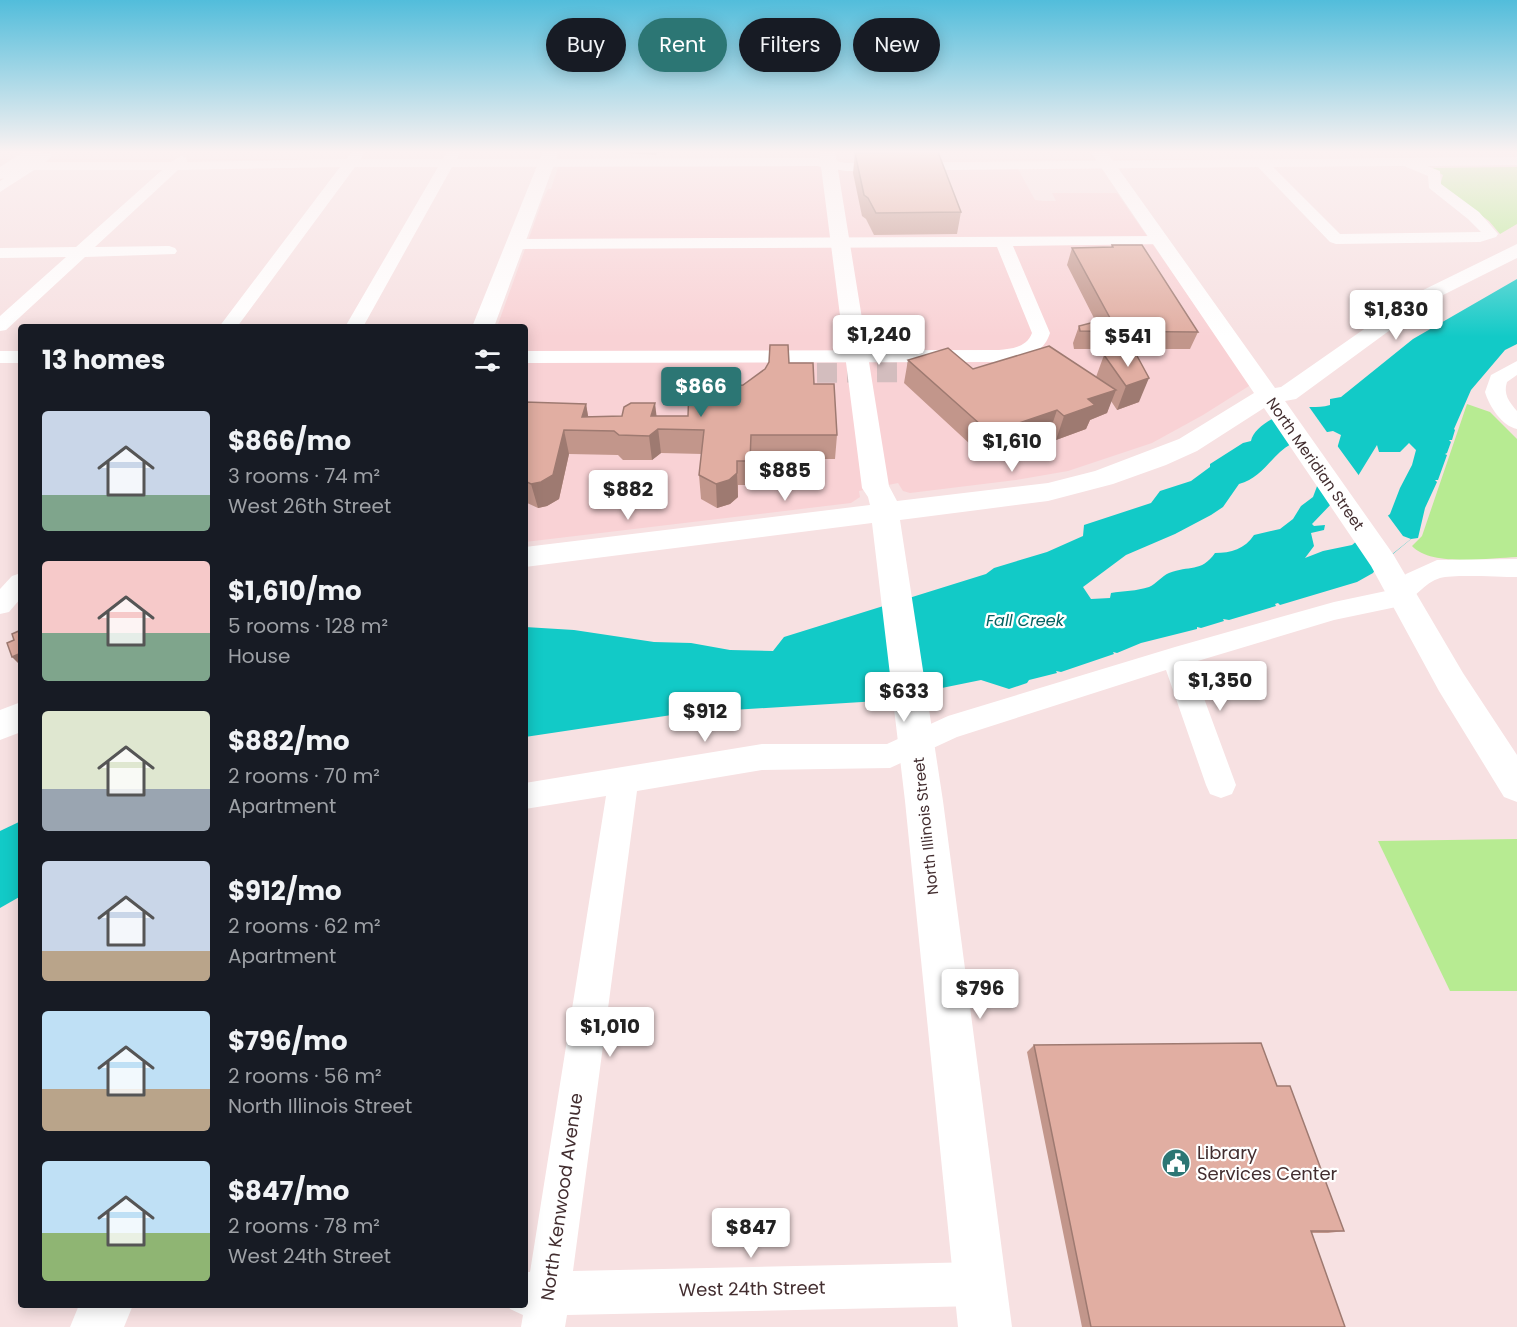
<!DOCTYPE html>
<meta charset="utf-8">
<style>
body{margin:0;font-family:Poppins,sans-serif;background:#20242c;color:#f1f3f6;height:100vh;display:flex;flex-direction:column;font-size:22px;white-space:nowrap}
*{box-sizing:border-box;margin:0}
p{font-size:20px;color:#9ea1a6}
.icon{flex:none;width:33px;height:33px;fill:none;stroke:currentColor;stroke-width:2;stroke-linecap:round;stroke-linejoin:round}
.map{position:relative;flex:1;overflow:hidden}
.drawer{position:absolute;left:18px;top:324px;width:510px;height:984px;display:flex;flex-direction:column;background:#171b24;border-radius:6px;box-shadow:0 3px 15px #0003}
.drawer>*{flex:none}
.guide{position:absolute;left:546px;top:18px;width:570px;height:54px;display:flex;gap:12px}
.price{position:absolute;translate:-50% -51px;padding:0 14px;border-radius:6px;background:#fff;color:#222;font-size:20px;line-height:39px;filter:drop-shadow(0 2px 3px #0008)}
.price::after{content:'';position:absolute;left:50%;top:36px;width:18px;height:14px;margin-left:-9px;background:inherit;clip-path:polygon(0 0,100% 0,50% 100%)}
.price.active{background:#2c7674;color:#fff}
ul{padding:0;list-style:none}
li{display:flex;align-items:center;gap:18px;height:150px;padding:0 24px}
li span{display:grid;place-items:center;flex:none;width:168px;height:120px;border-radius:6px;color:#555}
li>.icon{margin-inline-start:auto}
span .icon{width:72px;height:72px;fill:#fffc;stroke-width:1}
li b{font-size:26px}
h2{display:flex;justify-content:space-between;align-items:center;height:72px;padding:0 24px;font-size:26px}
.chip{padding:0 21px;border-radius:27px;background:#171b24;box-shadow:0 3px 15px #0003;font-size:21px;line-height:54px}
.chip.active{background:#2c7674;color:#fff}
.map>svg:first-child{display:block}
.built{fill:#f9d2d5}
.green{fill:#b7eb92}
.water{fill:#12cac7;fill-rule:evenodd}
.pier{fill:#f7e1e2}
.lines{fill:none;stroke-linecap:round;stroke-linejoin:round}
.minor-tunnel{stroke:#d3bdbe;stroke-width:20;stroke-dasharray:20 10;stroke-linecap:butt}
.minor{fill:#fff;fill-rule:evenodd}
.major{fill:#fff;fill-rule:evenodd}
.highway{fill:#fff;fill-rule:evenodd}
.wall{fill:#c2968b}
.shaded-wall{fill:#9e7a71}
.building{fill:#e1aea2;stroke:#9e7a71;stroke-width:1.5}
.labels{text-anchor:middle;stroke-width:4.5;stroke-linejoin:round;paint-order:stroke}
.street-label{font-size:15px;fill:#432e30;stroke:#fff}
.water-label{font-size:16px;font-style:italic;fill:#056362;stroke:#fff}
.near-poi-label{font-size:18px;fill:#432e30;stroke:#fff;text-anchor:start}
.near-street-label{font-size:18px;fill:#432e30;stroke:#fff}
</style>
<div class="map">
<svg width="1517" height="1327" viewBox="0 0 1517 1327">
<rect width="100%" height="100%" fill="#f7e1e2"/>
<path class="built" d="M817,166L846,171L1018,169L1035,200L1044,201H1056L1052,193H1117L1249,383V386L1203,415L1152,443L1068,471L1016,480L910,493L903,491L898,483L859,491L860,497L851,503L525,542V327H497L543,199L548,189H551L558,167Z"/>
<g class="green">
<path d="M1517,167V224L1500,234L1489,221L1440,185L1443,175L1429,168Z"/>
<path d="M1467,404L1490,412L1517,439V557C1489,558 1431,567 1412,546L1422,536Z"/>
<path d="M1517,839V991H1450L1378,841Z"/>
</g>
<g class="water">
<path d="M1517,279V344L1505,350L1471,390L1454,429L1455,430L1452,440H1449L1451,442L1447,453L1445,454L1447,455L1438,480H1435L1437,482L1425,508L1418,538L1411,539L1376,568L1373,573L1357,582L1280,605L1278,603L1275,604L1276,606L1229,620L1223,619L1224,621L1201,628L1197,627V629L1141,643L1117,653L1113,652L1114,654L1061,672L1056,671L1057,673L1029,680L1027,683L1009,689L981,680L878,701L685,713L525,737V627L574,630L654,642L691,643L730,650L773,651L784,637L986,574L994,568L1047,552L1083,536L1084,525L1151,503L1160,491L1191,481L1210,467V464L1243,443L1251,441C1255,422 1294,407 1311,407C1318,407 1323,407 1330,405V399L1341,397L1413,339ZM1333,431L1341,435L1334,459L1322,473L1313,497L1301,506L1293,519L1280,529L1254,535C1245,549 1231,553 1215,553C1201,573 1189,565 1169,573C1162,576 1156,584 1149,587C1137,591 1123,591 1111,593L1110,598L1091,599L1083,587L1126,555L1175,534L1211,515L1223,507L1239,484C1258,479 1267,464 1280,452C1294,439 1315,434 1333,431ZM1409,443L1416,450L1412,465L1400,488L1390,514L1352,545L1323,551L1305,558L1314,546L1311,533L1324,530L1325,525L1314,526L1312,524L1358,476L1377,445L1379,452H1400Z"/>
<path d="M21,821V896L0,908V831Z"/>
</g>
<g class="pier">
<path d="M1307,404L1329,435L1301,442L1284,411Z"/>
<path d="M1336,444L1360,477L1334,506L1319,471L1331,458Z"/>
<path d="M1386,513L1403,536L1411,539L1375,568L1356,538Z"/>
</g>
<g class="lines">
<path class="minor-tunnel" d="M787,373L922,372L927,376"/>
<g class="minor">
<path d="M352,151H364L361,159H443L447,151H461L457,159L817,158L846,163L1517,157V165L1427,166L1440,171L1441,184L1479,212L1498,234L1496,237L1480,242L1336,244L1330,242L1258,167L846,171L817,166L452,167L363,327H345L438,167H355L237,327H219L340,167L178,170L95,247L169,246L175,248L177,251L175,254L85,257L6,330L0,331V316L66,257L0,258V248L76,247L162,170H34L0,192V181L40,153H50L52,156L46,162H171L181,156L186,157L187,162L347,159ZM1404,166L1428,176L1429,188L1468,219L1481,232L1340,234L1273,167Z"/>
<path d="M1161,236L1169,241L1167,244L1013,246L1050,333C1043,356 1020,359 999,362L525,363V351L999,350C1012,349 1027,347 1032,333L997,247L516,249L508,244L516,239Z"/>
<rect x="0" y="351" width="21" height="12"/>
<path d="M1517,361V375L1507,382C1503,394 1509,402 1517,411V429C1502,426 1489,406 1485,392L1491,375Z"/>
<path d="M1517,559V577C1499,577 1454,574 1440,578C1424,583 1415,598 1401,606L1334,620L1191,663L1236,785L1232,794L1221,798L1210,794L1206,785L1166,670L957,737L890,768L762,770L637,791L573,1271L979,1262L994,1269L1001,1284L994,1299L979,1306L567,1315L565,1327H521L523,1315L510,1309L508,1305H525V1272H530L606,796L525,809V783L762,744H887L948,716L1175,647L1334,602L1386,591L1406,574L1437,560Z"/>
<path d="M21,573V598L9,612L0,614V589L12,576Z"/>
</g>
<g class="major">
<path d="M543,151H559L494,327H472Z"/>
<path d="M819,151H835L889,486L897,501L1048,483L1095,471L1179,439L1254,393L1090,151H1106L1275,388L1281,387L1413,295L1517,244V258L1427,303L1296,399L1285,401L1393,554L1463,673L1517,755V802L1504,797L1439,691L1371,566L1264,408L1197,451L1166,465L1113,484L1048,501L900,520L943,801L1012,1327H958L905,801L872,523L525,567V547L870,505L868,497L862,488Z"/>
<path d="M21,702V732L0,740V710Z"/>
<path d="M79,1305H133L124,1327H70Z"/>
</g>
<path class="highway" d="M25,151H45L6,178L0,179V167Z"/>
</g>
<g class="wall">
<path d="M625,151H667L666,153H657L656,155L625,153Z"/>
<path d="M855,153L961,212L957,234L874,235L866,219L862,216L853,173Z"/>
<path d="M1112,245L1198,332L1190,349H1074L1073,343L1079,326L1096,322L1067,265L1072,248L1111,247Z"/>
<path d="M1104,355L1139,402L1117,410L1111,401L1107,413L1090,420L1086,429L1056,440L1049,434L984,457L904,383L908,360L973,369L1096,377Z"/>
<path d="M789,363L814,384L837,435L835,459H751L750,485H738V497L730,504L717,508L701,499L699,475L702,454L661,453L652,460H623L618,455L569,454L559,499L547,506L538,508L525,502V403L586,404L588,416H688L743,385Z"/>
<path d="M1034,1045L1277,1086L1344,1231L1328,1233H1311L1345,1327H1082L1027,1052Z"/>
</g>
<g class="shaded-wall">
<path d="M1149,378L1139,402L1117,410L1126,386Z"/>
<path d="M1116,390L1107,413L1090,420L1086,429L1056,440L1064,416L1088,399Z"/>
<path d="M655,403L661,453L652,460L649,436L651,416Z"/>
<path d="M586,404L590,428L582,417Z"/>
<path d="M1057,410L1049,434L984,457L990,433Z"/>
<path d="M564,430L569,454L559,499L547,506L538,508L531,484Z"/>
<path d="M751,435V459L750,485V461Z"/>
<path d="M737,473L738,497L730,504L717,508L716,484Z"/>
<path d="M21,653V666L12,657Z"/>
</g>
<g class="building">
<path d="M938,152L961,212L876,213L868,198L864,195L855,153Z"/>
<path d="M1112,245H1142L1198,332L1080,331L1079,326L1110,318L1072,248L1113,247Z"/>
<path d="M770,345H788L789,363H813L814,384H834L837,435H751L750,461H737V473L729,480L716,484L699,475L704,430L658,429L649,436L619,435L614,431L564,430L553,475L541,482L531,484L525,481V402L586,404L582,417L622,416L624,407L631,403H655L651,416H688L689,388L743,385L765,369L769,362Z"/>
<path d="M1049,346L1116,390L1088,399L1095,405L1064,416L1057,410L990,433L908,360L948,348L973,369Z"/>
<path d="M1136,354L1149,378L1126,386L1104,355Z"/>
<path d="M21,630V653L12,657L7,643L14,640L12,634Z"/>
<path d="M1261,1043L1277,1086H1290L1344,1231H1311L1345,1327H1091L1034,1045Z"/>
</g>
<linearGradient id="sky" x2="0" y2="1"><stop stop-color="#52bddb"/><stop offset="0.45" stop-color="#fbf2f2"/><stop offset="1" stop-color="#fbf2f2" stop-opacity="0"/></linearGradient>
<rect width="1517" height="337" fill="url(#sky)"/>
<defs>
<g id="civic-disc" transform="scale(1.5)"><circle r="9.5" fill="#2c7674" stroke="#fff"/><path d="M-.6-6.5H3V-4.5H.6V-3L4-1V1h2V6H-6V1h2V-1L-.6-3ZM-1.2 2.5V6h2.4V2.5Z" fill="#fff"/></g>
</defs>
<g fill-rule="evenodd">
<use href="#civic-disc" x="1176" y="1163"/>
</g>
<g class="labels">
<g class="street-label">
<text transform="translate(1315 464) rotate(55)" y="5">North Meridian Street</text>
<text transform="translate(926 826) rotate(-96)" y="5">North Illinois Street</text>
</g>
<g class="water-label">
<text x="1025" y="626">Fall Creek</text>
</g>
<g class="near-poi-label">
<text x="1197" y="1159">Library<tspan x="1197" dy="21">Services Center</tspan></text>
</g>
<g class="near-street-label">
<text transform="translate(562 1197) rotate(-82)" y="6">North Kenwood Avenue</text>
<text transform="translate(752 1289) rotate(-1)" y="6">West 24th Street</text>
</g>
</g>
</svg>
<b class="price" style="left:1396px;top:341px">$1,830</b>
<b class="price" style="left:879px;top:366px">$1,240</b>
<b class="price" style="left:1128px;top:368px">$541</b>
<b class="price active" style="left:701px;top:418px">$866</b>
<b class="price" style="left:1012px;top:473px">$1,610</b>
<b class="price" style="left:785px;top:502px">$885</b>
<b class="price" style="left:628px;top:521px">$882</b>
<b class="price" style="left:1220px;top:712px">$1,350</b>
<b class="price" style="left:904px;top:723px">$633</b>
<b class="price" style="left:705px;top:743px">$912</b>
<b class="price" style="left:980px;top:1020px">$796</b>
<b class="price" style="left:610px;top:1058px">$1,010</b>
<b class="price" style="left:751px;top:1259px">$847</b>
<div class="guide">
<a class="chip">Buy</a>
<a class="chip active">Rent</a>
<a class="chip">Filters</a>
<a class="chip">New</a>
</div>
<section class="drawer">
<h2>13 homes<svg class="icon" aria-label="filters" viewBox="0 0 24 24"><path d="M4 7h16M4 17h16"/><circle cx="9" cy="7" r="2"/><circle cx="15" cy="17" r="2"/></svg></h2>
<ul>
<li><span style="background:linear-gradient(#c9d6e8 70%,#7fa58c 0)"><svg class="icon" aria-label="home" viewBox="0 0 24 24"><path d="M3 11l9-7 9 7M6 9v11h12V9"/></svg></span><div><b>$866/mo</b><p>3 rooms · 74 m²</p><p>West 26th Street</p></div></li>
<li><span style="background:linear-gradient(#f6c9c9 60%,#7fa58c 0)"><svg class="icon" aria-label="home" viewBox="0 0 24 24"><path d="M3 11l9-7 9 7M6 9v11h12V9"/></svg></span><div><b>$1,610/mo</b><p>5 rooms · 128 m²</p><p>House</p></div></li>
<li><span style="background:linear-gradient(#dfe7d0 65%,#9aa5b1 0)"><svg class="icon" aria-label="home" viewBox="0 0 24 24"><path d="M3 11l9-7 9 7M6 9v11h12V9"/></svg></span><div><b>$882/mo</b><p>2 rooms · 70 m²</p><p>Apartment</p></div></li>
<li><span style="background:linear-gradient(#c9d6e8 75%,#b9a48a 0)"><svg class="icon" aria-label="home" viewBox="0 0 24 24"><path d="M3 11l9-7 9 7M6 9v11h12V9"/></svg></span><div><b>$912/mo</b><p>2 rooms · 62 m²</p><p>Apartment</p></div></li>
<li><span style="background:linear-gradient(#bfe0f5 65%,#b9a48a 0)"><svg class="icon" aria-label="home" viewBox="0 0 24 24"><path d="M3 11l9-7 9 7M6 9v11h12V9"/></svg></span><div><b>$796/mo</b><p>2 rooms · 56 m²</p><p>North Illinois Street</p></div></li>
<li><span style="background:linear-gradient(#bfe0f5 60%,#8fb573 0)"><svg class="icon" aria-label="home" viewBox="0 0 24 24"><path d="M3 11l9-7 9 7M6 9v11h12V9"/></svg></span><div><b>$847/mo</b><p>2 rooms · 78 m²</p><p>West 24th Street</p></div></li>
</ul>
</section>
</div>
